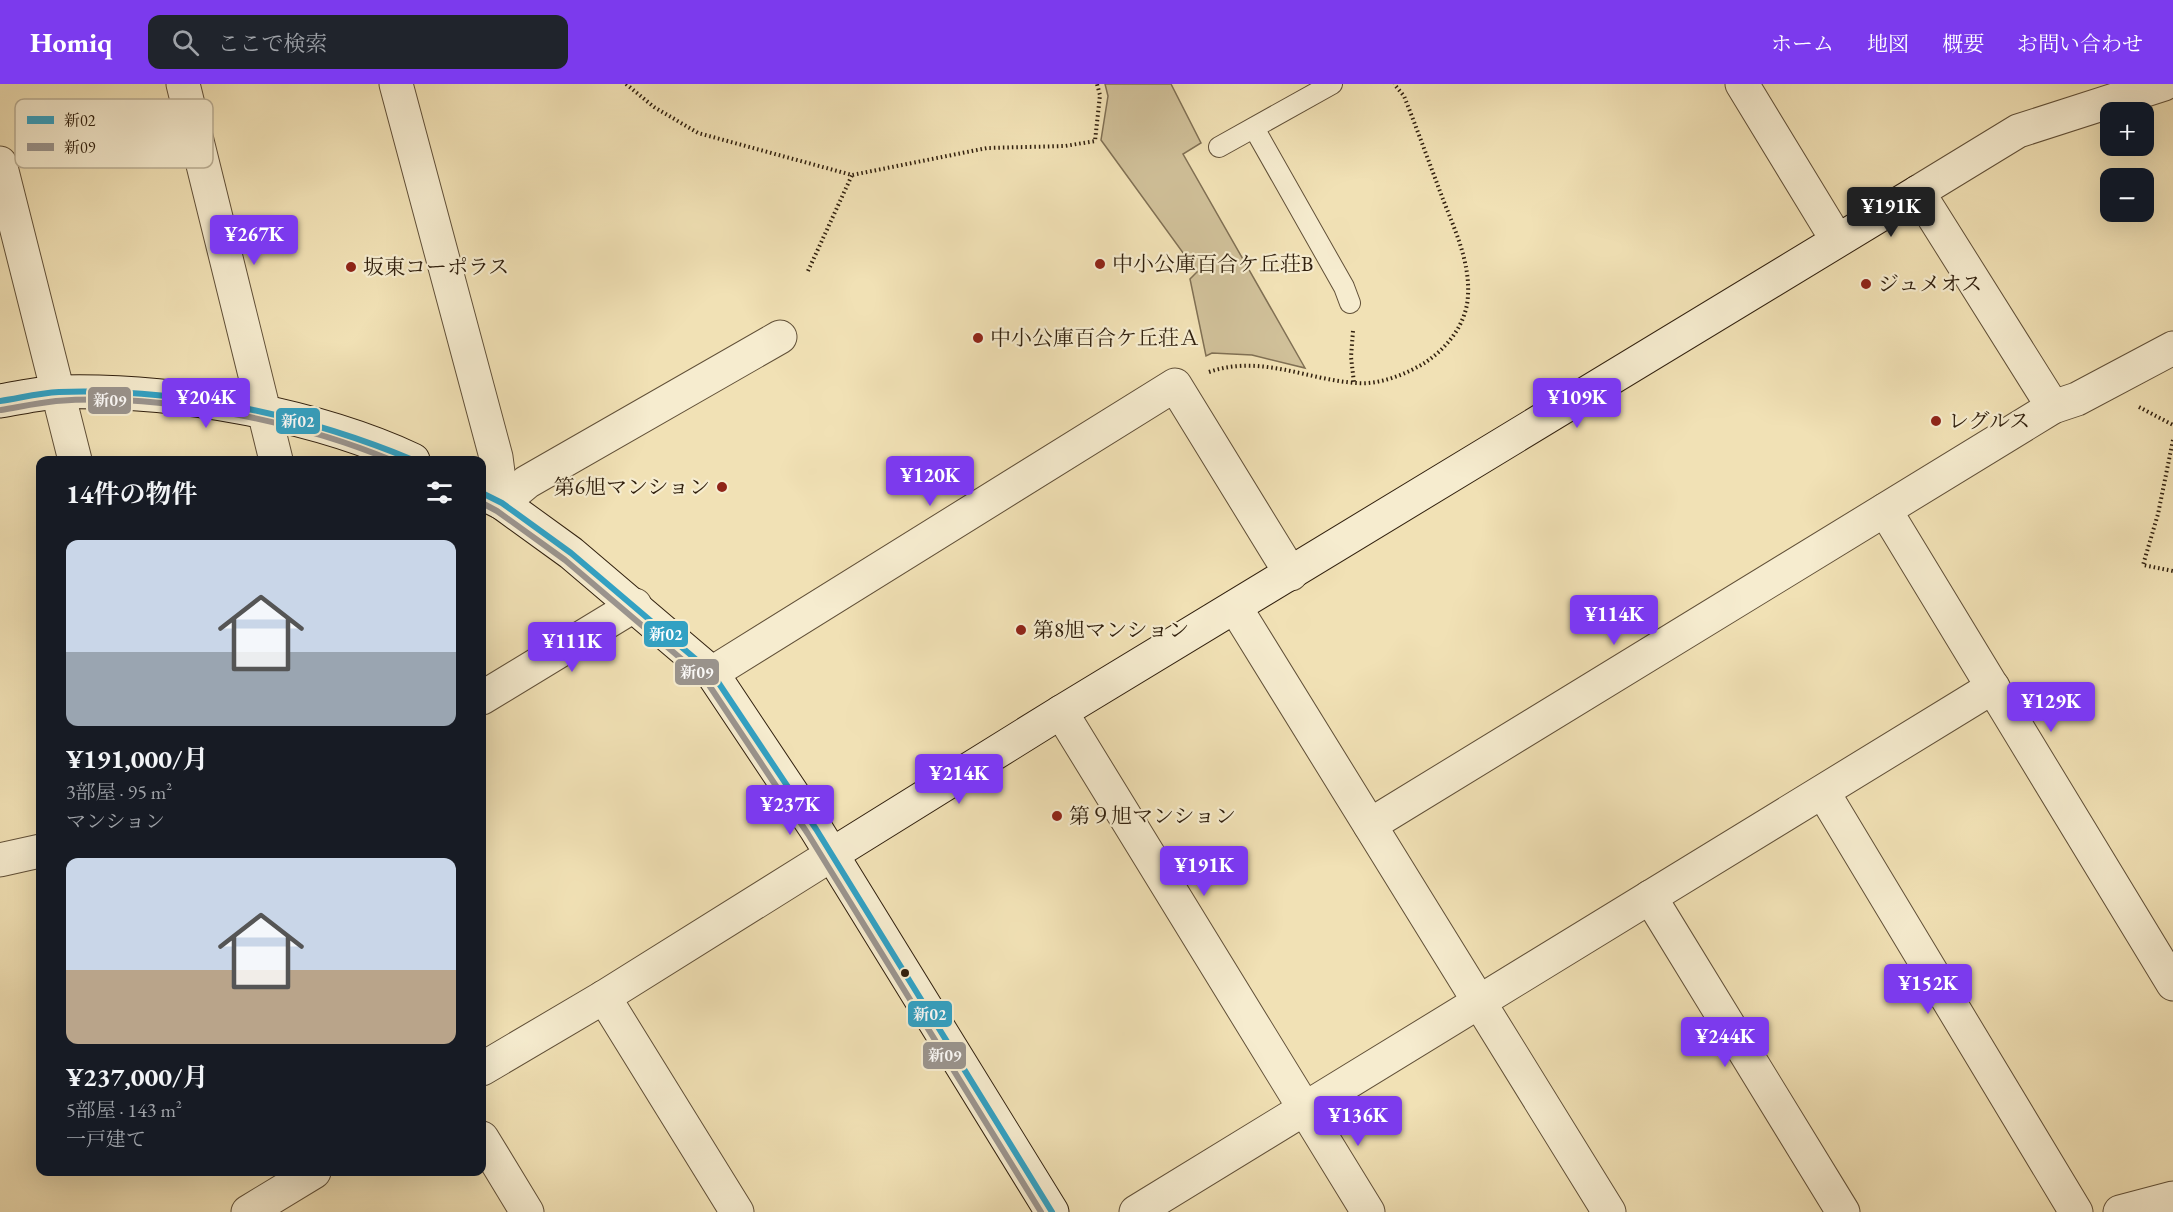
<!DOCTYPE html>
<html lang="ja">
<meta charset="utf-8">
<style>
body{margin:0;font-family:"EB Garamond","Noto Serif JP",serif;background:#20242c;color:#f1f3f6;height:100vh;display:flex;flex-direction:column;font-size:22px;white-space:nowrap}
*{box-sizing:border-box;margin:0}
p{font-size:20px;color:#9ea1a6}
.icon{flex:none;width:33px;height:33px;fill:none;stroke:currentColor;stroke-width:2;stroke-linecap:round;stroke-linejoin:round}
.map{position:relative;flex:1;overflow:hidden}
.sheet{position:absolute;left:36px;top:372px;width:450px;height:720px;display:flex;flex-direction:column;background:#171b24;border-radius:12px;box-shadow:0 6px 24px #0002}
.sheet>*{flex:none}
.buttons{position:absolute;left:2100px;top:18px;display:grid;gap:12px}
.buttons a{display:grid;place-items:center;width:54px;height:54px;border-radius:12px;background:#171b24;box-shadow:0 6px 24px #0002;font-size:30px}
.price{position:absolute;translate:-50% -51px;padding:0 14px;border-radius:6px;background:#7c3aed;color:#fff;font-size:20px;line-height:39px;filter:drop-shadow(0 2px 3px #0008)}
.price::after{content:'';position:absolute;left:50%;top:36px;width:18px;height:14px;margin-left:-9px;background:inherit;clip-path:polygon(0 0,100% 0,50% 100%)}
.price.selected{background:#222;color:#fff}
ul{padding:0;list-style:none}
li{display:grid;align-content:center;gap:12px;height:318px;padding:0 30px}
li span{display:grid;place-items:center;height:186px;border-radius:12px;color:#555}
li>.icon{margin-inline-start:auto}
span .icon{width:108px;height:108px;fill:#fffc;stroke-width:1}
li b{font-size:26px}
h2{display:flex;justify-content:space-between;align-items:center;height:72px;padding:0 30px;font-size:26px}
header{display:flex;align-items:center;gap:36px;box-sizing:border-box;height:84px;padding:0 30px;background:#7c3aed;color:#fff}
header strong{font-size:28px}
nav{display:flex;gap:33px;margin-inline-start:auto;font-size:21px}
.search{width:420px;height:54px;background:#20242c;display:flex;align-items:center;gap:15px;box-sizing:border-box;padding:0 21px;border-radius:12px;color:#9ea1a6;font-size:22px}
.map>svg:first-child{display:block}
.green{fill:#d0c099;stroke:#807054;stroke-width:1.5}
.lines{fill:none;stroke-linecap:round;stroke-linejoin:round}
.lane-casing{stroke:#615038;stroke-width:22}
.street-casing{stroke:#615038;stroke-width:35}
.secondary-casing{stroke:#31200e;stroke-width:35}
.path{stroke:#31200e;stroke-width:4;stroke-dasharray:1.5 3;stroke-linecap:butt}
.lane{stroke:#f6eccf;stroke-width:20}
.street{stroke:#f6eccf;stroke-width:33}
.secondary{stroke:#f6eccf;stroke-width:33}
.bus-1-casing{stroke:#f6eccf;stroke-width:10}
.bus-2-casing{stroke:#f6eccf;stroke-width:10}
.bus-1{stroke:#32a1c3;stroke-width:6}
.bus-2{stroke:#9a948e;stroke-width:6}
.poi-dot{fill:#8f2418;stroke:#f6eccf;stroke-width:2}
.bus-dot{fill:#31200e;stroke:#f6eccf;stroke-width:2}
.labels{text-anchor:middle;stroke-width:4.5;stroke-linejoin:round;paint-order:stroke}
.poi-label{font-size:21px;fill:#31200e;stroke:#f6eccf;text-anchor:start}
.key{fill:#f6eccf;stroke:#bbaf95;stroke-width:1.5}
.key-label{font-size:16px;fill:#31200e}
.line-badge{stroke:#f6eccf;stroke-width:2}
.badge-label{font-size:16px;text-anchor:middle;font-weight:bold;fill:#fff}
</style>
<header>
<strong>Homiq</strong>
<div class="search"><svg class="icon" aria-label="search" viewBox="0 0 24 24"><circle cx="10" cy="10" r="6"/><path d="M15 15l6 6"/></svg>ここで検索</div>
<nav><a>ホーム</a><a>地図</a><a>概要</a><a>お問い合わせ</a></nav>
</header>
<div class="map">
<svg width="2173" height="1128" viewBox="0 0 2173 1128">
<rect width="100%" height="100%" fill="#f1e1b5"/>
<filter id="stains"><feTurbulence type="fractalNoise" baseFrequency=".00333" numOctaves="4"/><feColorMatrix values="0 0 0 0 .2 0 0 0 0 .09 0 0 0 0 .02 0 0 0 .5 -.17"/></filter>
<radialGradient id="worn" r=".72"><stop offset=".6" stop-color="#630" stop-opacity="0"/><stop offset="1" stop-color="#630" stop-opacity=".3"/></radialGradient>
<path class="green" d="M1105,0H1171L1201,59L1183,70L1305,284L1252,271L1212,269L1206,272L1190,195L1197,188L1101,56L1108,12Z"/>
<g class="lines">
<g class="lane-casing">
<g id="lane">
<path d="M1254,44L1344,203L1350,219"/>
<path d="M1219,63L1332,0"/>
</g>
</g>
<g class="street-casing">
<g id="street">
<path d="M183,0L276,376"/>
<path d="M396,0L496,373L502,419"/>
<path d="M1742,0L1837,156"/>
<path d="M0,79L75,376"/>
<path d="M2053,323L1918,108L2018,47L2164,0"/>
<path d="M502,419L527,398L780,253"/>
<path d="M1885,426L2173,900"/>
<path d="M1235,523L1609,1128"/>
<path d="M712,589L1175,301L1291,490"/>
<path d="M482,614L635,521"/>
<path d="M1061,628L1368,1128"/>
<path d="M1823,708L2076,1128"/>
<path d="M1370,741L2053,323L2077,315L2173,264"/>
<path d="M0,776L40,767"/>
<path d="M1650,813L1843,1128"/>
<path d="M604,913L737,1128"/>
<path d="M482,985L604,913L831,771"/>
<path d="M482,1054L527,1128"/>
<path d="M248,1128L314,1088"/>
<path d="M1136,1128L1993,603"/>
<path d="M2120,1128L2173,1114"/>
</g>
</g>
<g class="secondary-casing">
<g id="secondary">
<path d="M0,317C19,314 40,309 59,308C171,305 312,329 413,376"/>
<path d="M482,409L502,419L571,469L712,589L816,745L1052,1128"/>
<path d="M831,771L1061,628L1918,108"/>
</g>
</g>
<g class="path">
<path d="M626,0L654,23L698,49L852,91L987,64L1065,62L1095,57L1100,11L1097,0"/>
<path d="M808,187L852,91"/>
<path d="M1353,247L1351,273L1354,299"/>
<path d="M1209,288C1261,270 1307,296 1357,299C1379,301 1407,290 1426,278C1448,263 1467,239 1468,211C1470,176 1453,142 1441,110C1429,78 1417,45 1404,12L1394,0"/>
<path d="M2139,323L2173,341"/>
<path d="M2173,356L2158,430L2143,481L2173,487"/>
</g>
<use href="#lane" class="lane"/>
<use href="#street" class="street"/>
<use href="#secondary" class="secondary"/>
<g class="bus-1-casing">
<g id="bus-1">
<path d="M0,317C20,314 39,309 59,308C180,304 302,330 413,376"/>
<path d="M482,409L502,419L571,469L712,589L816,745L1052,1128"/>
</g>
</g>
<g class="bus-2-casing">
<g id="bus-2">
<path d="M1,326C19,323 37,319 56,317C160,309 295,336 391,376"/>
<path d="M482,419L497,427L565,476L705,595L808,750L1041,1128"/>
</g>
</g>
<use href="#bus-1" class="bus-1"/>
<use href="#bus-2" class="bus-2"/>
</g>
<g class="poi-dot">
<circle cx="1100" cy="180" r="6"/>
<circle cx="351" cy="183" r="6"/>
<circle cx="1866" cy="200" r="6"/>
<circle cx="978" cy="254" r="6"/>
<circle cx="1936" cy="337" r="6"/>
<circle cx="722" cy="403" r="6"/>
<circle cx="1021" cy="546" r="6"/>
<circle cx="1057" cy="732" r="6"/>
</g>
<circle class="bus-dot" cx="905" cy="889" r="5"/>
<g class="labels">
<g class="poi-label">
<text x="1112" y="187">中小公庫百合ケ丘荘B</text>
<text x="363" y="190">坂東コーポラス</text>
<text x="1878" y="207">ジュメオス</text>
<text x="990" y="261">中小公庫百合ケ丘荘Ａ</text>
<text x="1948" y="344">レグルス</text>
<text x="710" y="410" text-anchor="end">第6旭マンション</text>
<text x="1033" y="553">第8旭マンション</text>
<text x="1069" y="739">第９旭マンション</text>
</g>
</g>
<rect x="15" y="15" width="198" height="69" rx="9" class="key"/>
<rect x="27" y="32" width="27" height="8" fill="#32a1c3"/>
<rect x="27" y="59" width="27" height="8" fill="#9a948e"/>
<g class="key-label">
<text x="64" y="42">新02</text>
<text x="64" y="69">新09</text>
</g>
<g class="line-badge">
<rect x="87" y="302" width="45" height="29" rx="6" fill="#9a948e"/>
<rect x="275" y="323" width="46" height="28" rx="6" fill="#32a1c3"/>
<rect x="643" y="536" width="46" height="28" rx="6" fill="#32a1c3"/>
<rect x="674" y="574" width="46" height="28" rx="6" fill="#9a948e"/>
<rect x="907" y="916" width="46" height="28" rx="6" fill="#32a1c3"/>
<rect x="922" y="957" width="45" height="29" rx="6" fill="#9a948e"/>
</g>
<g class="badge-label">
<text x="110" y="322">新09</text>
<text x="298" y="343">新02</text>
<text x="666" y="556">新02</text>
<text x="697" y="594">新09</text>
<text x="930" y="936">新02</text>
<text x="945" y="977">新09</text>
</g>
<rect width="100%" height="100%" filter="url(#stains)"/>
<rect width="100%" height="100%" fill="url(#worn)"/>
</svg>
<div class="buttons">
<a>+</a>
<a>−</a>
</div>
<b class="price selected" style="left:1891px;top:154px">¥191K</b>
<b class="price" style="left:254px;top:182px">¥267K</b>
<b class="price" style="left:206px;top:345px">¥204K</b>
<b class="price" style="left:1577px;top:345px">¥109K</b>
<b class="price" style="left:930px;top:423px">¥120K</b>
<b class="price" style="left:1614px;top:562px">¥114K</b>
<b class="price" style="left:572px;top:589px">¥111K</b>
<b class="price" style="left:2051px;top:649px">¥129K</b>
<b class="price" style="left:959px;top:721px">¥214K</b>
<b class="price" style="left:790px;top:752px">¥237K</b>
<b class="price" style="left:1204px;top:813px">¥191K</b>
<b class="price" style="left:1928px;top:931px">¥152K</b>
<b class="price" style="left:1725px;top:984px">¥244K</b>
<b class="price" style="left:1358px;top:1063px">¥136K</b>
<section class="sheet">
<h2>14件の物件<svg class="icon" aria-label="filters" viewBox="0 0 24 24"><path d="M4 7h16M4 17h16"/><circle cx="9" cy="7" r="2"/><circle cx="15" cy="17" r="2"/></svg></h2>
<ul>
<li><span style="background:linear-gradient(#c9d6e8 60%,#9aa5b1 0)"><svg class="icon" aria-label="home" viewBox="0 0 24 24"><path d="M3 11l9-7 9 7M6 9v11h12V9"/></svg></span><div><b>¥191,000/月</b><p>3部屋 · 95 m²</p><p>マンション</p></div></li>
<li><span style="background:linear-gradient(#c9d6e8 60%,#b9a48a 0)"><svg class="icon" aria-label="home" viewBox="0 0 24 24"><path d="M3 11l9-7 9 7M6 9v11h12V9"/></svg></span><div><b>¥237,000/月</b><p>5部屋 · 143 m²</p><p>一戸建て</p></div></li>
</ul>
</section>
</div>
